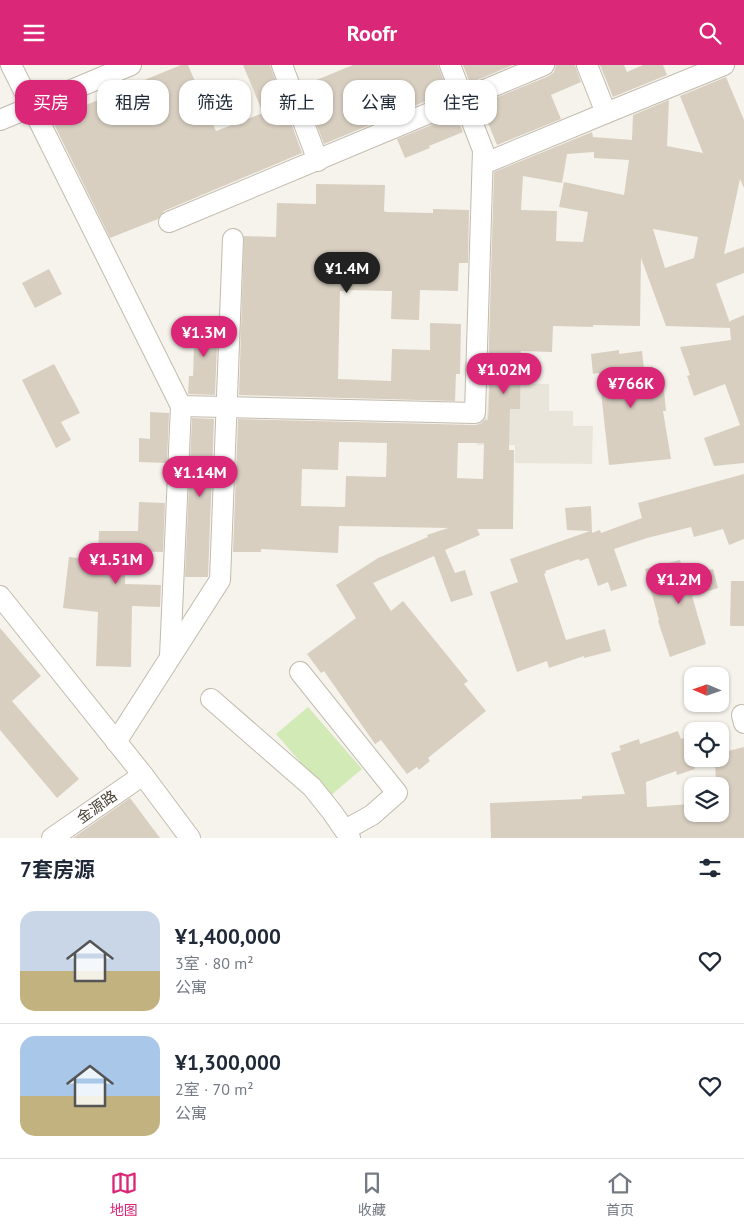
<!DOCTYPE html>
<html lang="zh">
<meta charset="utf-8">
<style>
body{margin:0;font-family:"PT Sans","Noto Sans SC",sans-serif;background:#f2f2f3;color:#1f2937;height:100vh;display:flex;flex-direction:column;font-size:19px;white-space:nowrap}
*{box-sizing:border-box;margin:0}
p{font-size:16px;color:#747a83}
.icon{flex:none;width:28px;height:28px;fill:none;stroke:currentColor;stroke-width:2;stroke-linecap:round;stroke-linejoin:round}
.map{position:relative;height:773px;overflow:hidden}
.drawer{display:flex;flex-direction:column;background:#fff;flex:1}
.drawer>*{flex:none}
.top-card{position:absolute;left:15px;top:15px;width:715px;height:45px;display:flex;gap:10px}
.needle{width:32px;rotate:272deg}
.tools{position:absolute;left:684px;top:602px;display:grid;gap:10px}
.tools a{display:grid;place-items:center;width:45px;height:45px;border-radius:10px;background:#fff;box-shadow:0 1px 4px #0004;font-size:25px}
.price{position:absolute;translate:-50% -42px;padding:0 11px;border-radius:18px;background:#db2777;color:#fff;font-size:16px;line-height:32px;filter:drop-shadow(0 1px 2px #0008)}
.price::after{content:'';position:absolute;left:50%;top:30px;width:15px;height:11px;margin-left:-8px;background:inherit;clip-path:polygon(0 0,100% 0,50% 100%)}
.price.selected{background:#222;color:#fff}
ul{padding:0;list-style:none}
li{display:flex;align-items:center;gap:15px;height:125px;padding:0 20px}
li+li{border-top:1px solid #e0e1e3}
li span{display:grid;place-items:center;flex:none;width:140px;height:100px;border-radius:15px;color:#555}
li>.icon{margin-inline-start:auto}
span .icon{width:60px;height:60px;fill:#fffc;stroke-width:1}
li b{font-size:21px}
h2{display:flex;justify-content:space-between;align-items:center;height:60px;padding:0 20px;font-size:21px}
.chip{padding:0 18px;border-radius:15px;background:#fff;box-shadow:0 1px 4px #0004;font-size:18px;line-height:45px}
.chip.selected{background:#db2777;color:#fff}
header{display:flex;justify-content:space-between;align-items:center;height:65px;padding:0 20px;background:#db2777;color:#fff;font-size:22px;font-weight:600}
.tabs{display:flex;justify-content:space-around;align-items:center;height:70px;border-top:1px solid #e0e1e3;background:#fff;font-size:14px;color:#747a83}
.tabs a{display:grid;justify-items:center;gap:2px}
.tabs .selected{color:#db2777}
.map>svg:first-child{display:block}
.residential{fill:#eae5da}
.green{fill:#d2eab5}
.building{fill:#d8cfc1;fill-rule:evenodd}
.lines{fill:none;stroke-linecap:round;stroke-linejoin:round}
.minor-casing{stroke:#c2bbae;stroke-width:22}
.minor{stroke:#fff;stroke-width:20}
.labels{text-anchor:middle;stroke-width:4;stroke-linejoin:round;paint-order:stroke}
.street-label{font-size:15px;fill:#4b4439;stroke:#fff}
</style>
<header><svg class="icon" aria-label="menu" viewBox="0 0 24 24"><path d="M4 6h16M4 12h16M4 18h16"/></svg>Roofr<svg class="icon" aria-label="search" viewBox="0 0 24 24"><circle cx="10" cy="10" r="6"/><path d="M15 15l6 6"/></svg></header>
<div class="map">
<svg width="744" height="773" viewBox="0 0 744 773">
<rect width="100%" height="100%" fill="#f6f3ec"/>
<path class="residential" d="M489,318L549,319V346H573V361H593L592,399L515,398V380H477L478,352H487Z"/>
<path class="green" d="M308,642L362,704L330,731L276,669Z"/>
<g class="building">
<path d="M181,0H188L216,66L263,48L243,0H270L302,88L164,146L158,154L110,173L51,53L85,39L86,40L125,24V23Z"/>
<path d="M353,0H438L448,27L388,52L386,48V53L324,79L302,21Z"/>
<path d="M463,0H513L470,18Z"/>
<path d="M556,0H575L581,17L551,30L561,54L497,80L488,58L486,59L478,40L549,11L554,7Z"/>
<path d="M600,0H624L627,7L643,0H663L667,10L613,32Z"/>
<path d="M726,12L744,55V123L740,114L724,189L744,182V208L716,219L730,258V256L744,250V398L714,401L704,373L740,360L725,319L694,331L687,311L690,310L680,282L731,275L730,263L666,261L641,193L640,261L593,260V262L553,261L552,287L521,286L520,344H510L509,385H514L513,464H477L480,470L445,485L455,508L465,505L473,530L451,537L434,491L373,518L391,546L403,536L468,616L464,619L486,646L428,693L430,696L419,705L417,702L407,709L381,675L375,679L324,606L321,608L307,589L356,553L336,520L378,493L428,472L427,470L448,463L339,461L338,488L261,484V487H233L238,354L475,360L480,359L485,355H488L490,311H488L494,107L592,67L593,72L632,75L633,50L669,35L667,81L703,88L680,31ZM594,87V93L629,95L624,130L564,117L559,142L588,147L583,177L556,176L557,146L521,145L523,111L562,118L567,89ZM653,164L698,172L694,193L665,203ZM339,377L387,378L386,412L346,411L345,442L301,441L302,404L338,405ZM458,378H484L483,414L457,413Z"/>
<path d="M456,50L463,67L429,81L430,83L405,93L397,74Z"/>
<path d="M316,119L385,120L384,146L386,147L433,148V144L469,145L468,198H459L458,226L420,225L419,255L391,254L392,226L346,225V226H340L338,314L391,316L392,284L430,285V258L461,259L460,309H456L455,336L239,330L244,171L276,172L277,138L316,139Z"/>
<path d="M49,204L62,229L35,243L22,218Z"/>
<path d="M195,253L218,254L215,330L188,329L189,311H193Z"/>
<path d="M619,285V289L642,286L644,304L653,302L656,326L664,325L666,346H663L671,394L609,400L599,308L593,309L591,289Z"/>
<path d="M54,299L80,348L61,357L71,375L56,383L22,315Z"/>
<path d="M150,347L169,348L167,398L139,397V373L150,374Z"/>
<path d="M192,353L214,354L208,512H185Z"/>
<path d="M744,409V474L729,480L723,464L694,472L691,462L647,473L614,484L627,521L611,526L608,517L598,521L588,493L580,496L579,494L545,506L546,508L544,509L566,575L605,564L611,586L584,593V591L549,603L547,596L517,607L490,527L518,517L510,494L590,466L567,465L565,443L591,441L592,468L600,465L601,468L642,453L638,438Z"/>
<path d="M139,437L165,438L163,487L126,486L125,519L161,520L160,542L132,541L131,602L96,601L98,547L63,543L69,492L98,495L99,466H138Z"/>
<path d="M680,495L685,512L713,504L718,523L692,531L706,579L670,592L658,556L659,555L645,504Z"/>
<path d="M731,516H744V561H730Z"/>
<path d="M0,563L41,611L12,636L79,714L57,733L0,665Z"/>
<path d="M678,666L681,674L685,673L695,704L677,710L676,706L646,717L647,742L692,739V749H720V721H716L715,694H720V688L744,682V773H491L490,738L582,734V731L625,729L611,688L621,685L619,681L639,674L640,679Z"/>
<path d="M130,733L160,773H73Z"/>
</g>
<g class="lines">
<g class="minor-casing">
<g id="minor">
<path d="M11,0L181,341L170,592"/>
<path d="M282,0L318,96"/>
<path d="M587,0L606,48L724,0"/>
<path d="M0,55L131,0"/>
<path d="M483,99L606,48"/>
<path d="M169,157L544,0"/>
<path d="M181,341L475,348L483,85L450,0"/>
<path d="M0,531L143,710L190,773"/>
<path d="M300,607L397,728L372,750L345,765"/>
<path d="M211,634L312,722L332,747L350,773"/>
<path d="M742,650L744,658"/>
<path d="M116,677L220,515L233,174"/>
<path d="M52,773L143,710"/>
</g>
</g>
<use href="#minor" class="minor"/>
</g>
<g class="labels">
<g class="street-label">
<text transform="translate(97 742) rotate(-35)" y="5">金源路</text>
</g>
</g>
</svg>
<div class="tools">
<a><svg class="needle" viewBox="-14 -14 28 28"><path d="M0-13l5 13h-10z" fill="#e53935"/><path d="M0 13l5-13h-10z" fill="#747a83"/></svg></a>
<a><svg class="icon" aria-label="locate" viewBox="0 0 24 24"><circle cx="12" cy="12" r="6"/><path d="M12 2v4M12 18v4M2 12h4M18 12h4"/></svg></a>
<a><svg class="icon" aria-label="layers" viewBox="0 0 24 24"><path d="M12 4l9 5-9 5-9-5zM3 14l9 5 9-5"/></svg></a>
</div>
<b class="price selected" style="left:347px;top:229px">¥1.4M</b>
<b class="price" style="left:204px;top:293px">¥1.3M</b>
<b class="price" style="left:504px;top:330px">¥1.02M</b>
<b class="price" style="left:631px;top:344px">¥766K</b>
<b class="price" style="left:200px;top:433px">¥1.14M</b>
<b class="price" style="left:116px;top:520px">¥1.51M</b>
<b class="price" style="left:679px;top:540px">¥1.2M</b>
<div class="top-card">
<a class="chip selected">买房</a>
<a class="chip">租房</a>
<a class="chip">筛选</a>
<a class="chip">新上</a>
<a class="chip">公寓</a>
<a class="chip">住宅</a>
</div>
</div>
<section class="drawer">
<h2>7套房源<svg class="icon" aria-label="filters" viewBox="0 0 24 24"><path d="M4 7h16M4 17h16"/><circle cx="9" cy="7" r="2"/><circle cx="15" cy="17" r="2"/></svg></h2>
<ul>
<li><span style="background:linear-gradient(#c9d6e8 60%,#c2b280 0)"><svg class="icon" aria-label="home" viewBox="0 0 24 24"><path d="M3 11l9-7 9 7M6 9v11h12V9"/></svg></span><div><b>¥1,400,000</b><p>3室 · 80 m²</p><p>公寓</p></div><svg class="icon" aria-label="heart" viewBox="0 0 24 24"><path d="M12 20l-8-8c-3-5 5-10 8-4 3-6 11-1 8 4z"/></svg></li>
<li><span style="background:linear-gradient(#a9c7e8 60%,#c2b280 0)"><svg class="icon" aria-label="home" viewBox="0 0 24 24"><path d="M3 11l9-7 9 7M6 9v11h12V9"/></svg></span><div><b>¥1,300,000</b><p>2室 · 70 m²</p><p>公寓</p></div><svg class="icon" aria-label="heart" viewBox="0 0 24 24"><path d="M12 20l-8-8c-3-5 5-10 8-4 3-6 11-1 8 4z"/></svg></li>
</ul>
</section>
<nav class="tabs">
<a class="selected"><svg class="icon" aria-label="map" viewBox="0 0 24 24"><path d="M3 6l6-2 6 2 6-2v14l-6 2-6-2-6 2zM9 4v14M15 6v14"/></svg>地图</a>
<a><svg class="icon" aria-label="saved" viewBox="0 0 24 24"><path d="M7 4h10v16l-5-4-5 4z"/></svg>收藏</a>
<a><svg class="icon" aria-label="home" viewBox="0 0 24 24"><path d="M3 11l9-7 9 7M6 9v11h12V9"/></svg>首页</a>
</nav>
